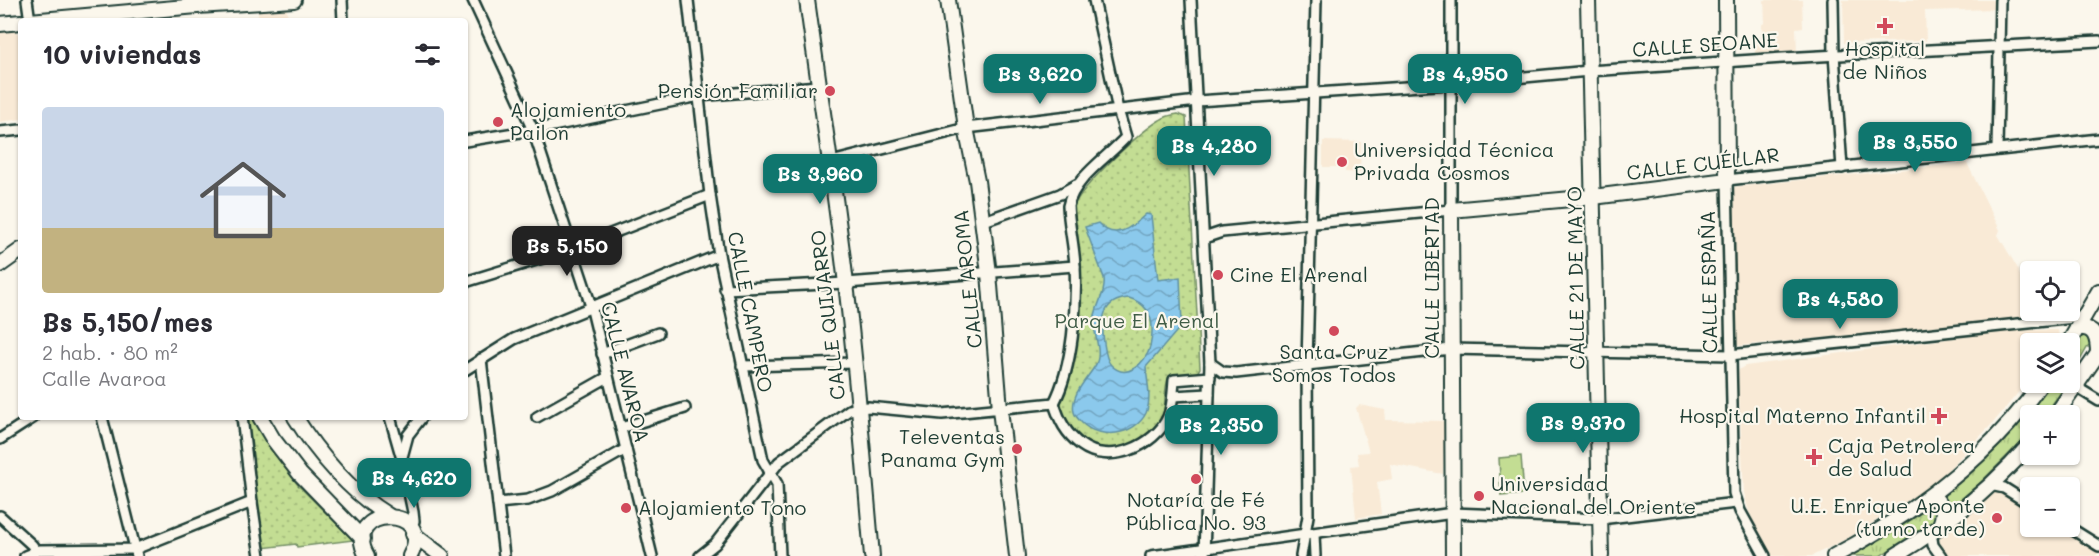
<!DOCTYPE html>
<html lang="es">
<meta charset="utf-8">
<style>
body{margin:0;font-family:Mali,sans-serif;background:#f2f2f3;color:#2b2b33;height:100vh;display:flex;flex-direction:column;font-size:22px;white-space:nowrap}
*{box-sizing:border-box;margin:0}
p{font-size:20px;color:#7c7c81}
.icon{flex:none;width:33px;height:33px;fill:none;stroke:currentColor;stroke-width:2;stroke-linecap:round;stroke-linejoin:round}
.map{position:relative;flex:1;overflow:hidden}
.panel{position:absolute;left:18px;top:18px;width:450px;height:402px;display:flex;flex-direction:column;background:#fff;border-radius:6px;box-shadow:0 2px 4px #0004}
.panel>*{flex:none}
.tools{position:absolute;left:2020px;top:261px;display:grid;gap:12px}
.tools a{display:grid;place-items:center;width:60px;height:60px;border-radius:6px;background:#fff;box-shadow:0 2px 4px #0004;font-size:30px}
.price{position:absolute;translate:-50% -51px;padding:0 14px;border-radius:12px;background:#0f766e;color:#fff;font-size:20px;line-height:39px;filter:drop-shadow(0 2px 3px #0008)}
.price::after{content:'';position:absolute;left:50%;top:36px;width:18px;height:14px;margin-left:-9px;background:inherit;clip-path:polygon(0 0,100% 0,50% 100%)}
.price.on{background:#222;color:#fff}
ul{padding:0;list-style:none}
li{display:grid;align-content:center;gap:12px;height:318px;padding:0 24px}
li span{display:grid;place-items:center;height:186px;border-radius:6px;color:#555}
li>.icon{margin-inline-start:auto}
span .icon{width:108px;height:108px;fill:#fffc;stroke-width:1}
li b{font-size:26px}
h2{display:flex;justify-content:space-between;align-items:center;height:72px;padding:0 24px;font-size:26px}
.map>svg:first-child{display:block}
.built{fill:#f9ead6}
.grass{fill:url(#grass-tufts);stroke:#718d64;stroke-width:1.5}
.park{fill:url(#park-dots);stroke:#718d64;stroke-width:1.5}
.garden{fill:#c3dd93;stroke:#718d64;stroke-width:1.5}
.water{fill:url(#water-waves);stroke:#6091a2;stroke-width:1.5;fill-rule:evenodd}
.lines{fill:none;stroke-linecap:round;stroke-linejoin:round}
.street-casing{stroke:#1f3d34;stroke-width:14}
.secondary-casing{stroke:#1f3d34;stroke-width:18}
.street{stroke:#fbf7ec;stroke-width:9}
.secondary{stroke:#fbf7ec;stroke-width:14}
.poi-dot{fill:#d1495b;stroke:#fbf7ec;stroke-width:2}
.labels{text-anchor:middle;stroke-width:4.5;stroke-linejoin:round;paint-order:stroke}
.street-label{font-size:20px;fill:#1f3d34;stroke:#fbf7ec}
.poi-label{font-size:20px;fill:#1f3d34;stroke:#fbf7ec;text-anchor:start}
.park-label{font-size:20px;fill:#405d47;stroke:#fbf7ec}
</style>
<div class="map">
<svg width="2099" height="556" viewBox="0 0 2099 556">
<defs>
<pattern id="grass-tufts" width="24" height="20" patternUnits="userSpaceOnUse" patternTransform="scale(1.5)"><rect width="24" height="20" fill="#c3dd93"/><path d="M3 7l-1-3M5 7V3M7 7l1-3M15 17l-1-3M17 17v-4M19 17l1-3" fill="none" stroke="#a7bf7f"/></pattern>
<pattern id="park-dots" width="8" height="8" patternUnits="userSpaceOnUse" patternTransform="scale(1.5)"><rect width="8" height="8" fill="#c3dd93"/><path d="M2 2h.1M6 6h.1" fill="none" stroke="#a7bf7f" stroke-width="1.8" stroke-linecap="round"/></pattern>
<pattern id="water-waves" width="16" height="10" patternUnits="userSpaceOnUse" patternTransform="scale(1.5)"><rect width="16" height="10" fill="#8bc9ec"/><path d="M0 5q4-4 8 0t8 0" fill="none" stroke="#71a4c0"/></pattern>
</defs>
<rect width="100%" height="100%" fill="#fbf7ec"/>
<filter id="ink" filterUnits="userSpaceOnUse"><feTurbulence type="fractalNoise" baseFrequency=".0167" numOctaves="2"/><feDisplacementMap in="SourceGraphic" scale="12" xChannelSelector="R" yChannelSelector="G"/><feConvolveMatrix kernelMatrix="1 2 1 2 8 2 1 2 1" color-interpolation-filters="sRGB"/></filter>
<g filter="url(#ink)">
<g class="built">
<path d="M1764,0H1802L1803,27L1796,28L1797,52L1755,53L1754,37H1762V24L1765,23Z"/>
<path d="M1843,0H1998V9L1925,11L1926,41L1844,43Z"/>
<path d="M287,9L288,21H259L258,11Z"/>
<path d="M14,29L20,37L21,44V119L0,122V31Z"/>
<path d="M1323,141L1361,142L1360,173L1345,172V167H1323Z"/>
<path d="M1967,163L2000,230L1998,235L2018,269L2033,318L1736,346L1733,342L1731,193L1733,187Z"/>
<path d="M2015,330H2058L2059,338L2055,343L2031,344V377L1993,423L1945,473L1929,487L1893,510L1848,538L1812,556H1769L1749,512L1744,493L1738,372L1740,369L1745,366Z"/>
<path d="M1359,405L1385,410L1386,420L1445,421L1443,474L1390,464L1392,479L1377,482L1381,514L1356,518L1351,466L1359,465L1357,453L1369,452L1356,408Z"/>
<path d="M2000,492L2031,510V526L2059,527L2095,548L2098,553L2096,556H1947L1938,546V538L1993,493Z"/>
</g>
<g class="grass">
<path d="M2085,332L2096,340L2087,348L2070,378V356Z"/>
<path d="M2052,383H2068L2044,415L2031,416V432L1981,482L1947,511L1940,499L1997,448Z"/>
<path d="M1936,503L1940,516L1880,556H1851L1890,534Z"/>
</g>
<g class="park">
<path d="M1178,114L1186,117L1200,368L1197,373L1169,376C1162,392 1168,410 1159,425C1142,451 1099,457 1076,437C1069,430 1064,418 1058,410C1061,394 1069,380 1072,364L1074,206C1082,185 1140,132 1160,120C1166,116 1171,115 1178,114Z"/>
<path d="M246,417H255L281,462L298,485L353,540L297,547L296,544L262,548Z"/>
</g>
<path class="garden" d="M1521,456L1524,494L1501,496L1499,458Z"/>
<path class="water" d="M1146,214L1151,215L1158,280L1180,277L1182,325L1146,367C1147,382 1152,399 1146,413C1135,436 1099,440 1082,423C1079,420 1075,416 1074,412C1070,395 1087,379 1095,366C1103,353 1094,337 1094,322C1095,305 1106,295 1104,278L1085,227L1098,223C1115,242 1132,227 1146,214ZM1129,298C1153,305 1155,325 1150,347C1146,363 1126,381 1111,365C1106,360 1105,350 1104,343C1101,321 1101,300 1129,298Z"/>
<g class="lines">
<g class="street-casing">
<g id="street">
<path d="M27,0L30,21"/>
<path d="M342,0L343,21"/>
<path d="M473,0L533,130L591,306L652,556"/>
<path d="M688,0L710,195L719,255L763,460L777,484L780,556"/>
<path d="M1191,0L1210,363L1204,556"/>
<path d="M1833,0L1834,54L1842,168"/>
<path d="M0,132L21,130"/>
<path d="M465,141L533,130L699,96L818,86"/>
<path d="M1997,149L2000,0"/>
<path d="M831,162L966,128L1197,101L1451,84L1589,71L1783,58L2099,41"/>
<path d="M981,222L1060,194L1076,185"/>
<path d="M1204,238L1222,232L1451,210V0"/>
<path d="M465,282L572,249L710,195"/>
<path d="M725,289L846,283L1075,266"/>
<path d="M602,354L658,333"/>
<path d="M481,359L504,556"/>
<path d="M1210,363L1223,372L1236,373L1451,349L1730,355L2084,317"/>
<path d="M742,366L854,363"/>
<path d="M465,370L514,339L719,255"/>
<path d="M2079,383L2081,390L2099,401"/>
<path d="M1173,396L1209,394"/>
<path d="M1054,403C1073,367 1077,306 1075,266C1074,246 1069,226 1068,206C1074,178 1107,158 1126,137L1118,110L1094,0"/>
<path d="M1054,403C1059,420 1066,434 1081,445C1109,466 1155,446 1168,417C1173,406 1173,392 1174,380L1210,377"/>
<path d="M102,417L137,556"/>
<path d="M242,417L252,502L260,556"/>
<path d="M390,417L402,459L413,512L414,521L411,528"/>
<path d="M537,417L608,377"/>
<path d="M621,428L685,408"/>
<path d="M0,439L34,417"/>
<path d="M402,457L408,435L422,417"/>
<path d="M1990,485L2004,488L2031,505"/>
<path d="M498,503L528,500L552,491L626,449"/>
<path d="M0,516L32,545L36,551"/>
<path d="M2067,526L2099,546"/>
<path d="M1931,532L1933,545L1941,556"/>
<path d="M1314,534L1315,556"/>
<path d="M25,556L40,550L135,549L252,502"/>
<path d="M700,556L715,544L779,462L849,410L868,407L942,414L1054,403"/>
<path d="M1151,556L1453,513L1600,519L1736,503"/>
<path d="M1301,556L1308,516L1307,364L1316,0"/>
<path d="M1765,556L1740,511L1734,493L1727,180L2099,139"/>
</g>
</g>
<g class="secondary-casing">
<g id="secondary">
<path d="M807,0C820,95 835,189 846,284C857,374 864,465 872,556"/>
<path d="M948,0L966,128L977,181L989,273L1000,409L1017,556"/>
<path d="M1588,0L1601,556"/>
<path d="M30,21L197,6L294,0"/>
<path d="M0,24L21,22"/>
<path d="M0,265L21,250"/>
<path d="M2077,328C2095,326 2098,338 2098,354"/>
<path d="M2068,344L2099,291"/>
<path d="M2055,416L2099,352"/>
<path d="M260,417L273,439L300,474L363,539"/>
<path d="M295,417C318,454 351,493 389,516"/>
<path d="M1932,495C1942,505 1946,511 1940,525"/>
<path d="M413,534L442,556"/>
<path d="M367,556C339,506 438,503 410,556"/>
<path d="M1453,556L1451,210L1593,197L1727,180L1726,0"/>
<path d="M1834,556C1914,514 1989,457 2042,382"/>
<path d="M1895,556C1945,526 1993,487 2031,443"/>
</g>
</g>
<use href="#street" class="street"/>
<use href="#secondary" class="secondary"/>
</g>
</g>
<g class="poi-dot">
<path d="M1882 17h6v6h6v6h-6v6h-6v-6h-6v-6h6z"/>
<circle cx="830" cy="91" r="6"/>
<circle cx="498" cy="122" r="6"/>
<circle cx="1342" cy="162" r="6"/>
<circle cx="1218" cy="275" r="6"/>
<circle cx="1334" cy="331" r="6"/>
<path d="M1936 407h6v6h6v6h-6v6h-6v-6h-6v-6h6z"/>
<circle cx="1017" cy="449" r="6"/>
<path d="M1811 448h6v6h6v6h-6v6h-6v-6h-6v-6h6z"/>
<circle cx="1196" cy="479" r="6"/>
<circle cx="1479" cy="496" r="6"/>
<circle cx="626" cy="508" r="6"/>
<circle cx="1997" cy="518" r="6"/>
</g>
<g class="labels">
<g class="street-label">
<text transform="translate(1705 45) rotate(-4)" y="7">CALLE SEOANE</text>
<text transform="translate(1703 164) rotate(-7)" y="7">CALLE CUÉLLAR</text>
<text transform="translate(1432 278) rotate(-90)" y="7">CALLE LIBERTAD</text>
<text transform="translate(1576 278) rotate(-91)" y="7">CALLE 21 DE MAYO</text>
<text transform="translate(968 279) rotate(-96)" y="7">CALLE AROMA</text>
<text transform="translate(1709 282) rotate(-91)" y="7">CALLE ESPAÑA</text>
<text transform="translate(750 312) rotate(79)" y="7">CALLE CAMPERO</text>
<text transform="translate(828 315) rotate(-97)" y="7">CALLE QUIJARRO</text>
<text transform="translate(625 372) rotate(76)" y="7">CALLE AVAROA</text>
</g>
<g class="poi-label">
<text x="1885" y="56" text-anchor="middle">Hospital<tspan x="1885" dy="23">de Niños</tspan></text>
<text x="818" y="98" text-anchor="end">Pensión Familiar</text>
<text x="510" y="117">Alojamiento<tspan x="510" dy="23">Pailon</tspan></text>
<text x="1354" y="157">Universidad Técnica<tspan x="1354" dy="23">Privada Cosmos</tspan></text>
<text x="1230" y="282">Cine El Arenal</text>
<text x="1334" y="359" text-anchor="middle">Santa Cruz<tspan x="1334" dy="23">Somos Todos</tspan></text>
<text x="1926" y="423" text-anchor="end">Hospital Materno Infantil</text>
<text x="1005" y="444" text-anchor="end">Televentas<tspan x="1005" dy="23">Panama Gym</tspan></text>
<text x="1828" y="453">Caja Petrolera<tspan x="1828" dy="23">de Salud</tspan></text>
<text x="1491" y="491">Universidad<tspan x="1491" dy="23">Nacional del Oriente</tspan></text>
<text x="1196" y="507" text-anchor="middle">Notaría de Fé<tspan x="1196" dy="23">Pública No. 93</tspan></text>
<text x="1985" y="513" text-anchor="end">U.E. Enrique Aponte<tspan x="1985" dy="23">(turno tarde)</tspan></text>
<text x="638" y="515">Alojamiento Tono</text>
</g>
<g class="park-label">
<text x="1137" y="328">Parque El Arenal</text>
</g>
</g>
</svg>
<div class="tools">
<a><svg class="icon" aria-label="locate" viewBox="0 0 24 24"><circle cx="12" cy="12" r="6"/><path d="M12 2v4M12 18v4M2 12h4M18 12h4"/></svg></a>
<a><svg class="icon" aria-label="layers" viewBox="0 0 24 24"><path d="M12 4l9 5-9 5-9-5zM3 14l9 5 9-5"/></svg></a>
<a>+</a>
<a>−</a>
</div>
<b class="price" style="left:1040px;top:105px">Bs 3,620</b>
<b class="price" style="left:1465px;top:105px">Bs 4,950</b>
<b class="price" style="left:1915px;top:173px">Bs 3,550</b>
<b class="price" style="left:1214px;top:177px">Bs 4,280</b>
<b class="price" style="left:820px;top:205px">Bs 3,960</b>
<b class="price on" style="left:567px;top:277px">Bs 5,150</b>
<b class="price" style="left:1840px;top:330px">Bs 4,580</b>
<b class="price" style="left:1583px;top:454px">Bs 9,370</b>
<b class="price" style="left:1221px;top:456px">Bs 2,350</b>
<b class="price" style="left:414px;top:509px">Bs 4,620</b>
<section class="panel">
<h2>10 viviendas<svg class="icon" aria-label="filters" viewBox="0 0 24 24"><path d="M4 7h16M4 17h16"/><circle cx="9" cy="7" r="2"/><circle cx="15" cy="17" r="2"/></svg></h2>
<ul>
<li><span style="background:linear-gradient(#c9d6e8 65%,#c2b280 0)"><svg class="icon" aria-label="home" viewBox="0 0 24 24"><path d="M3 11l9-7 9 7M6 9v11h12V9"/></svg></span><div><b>Bs 5,150/mes</b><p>2 hab. · 80 m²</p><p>Calle Avaroa</p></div></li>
</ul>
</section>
</div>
